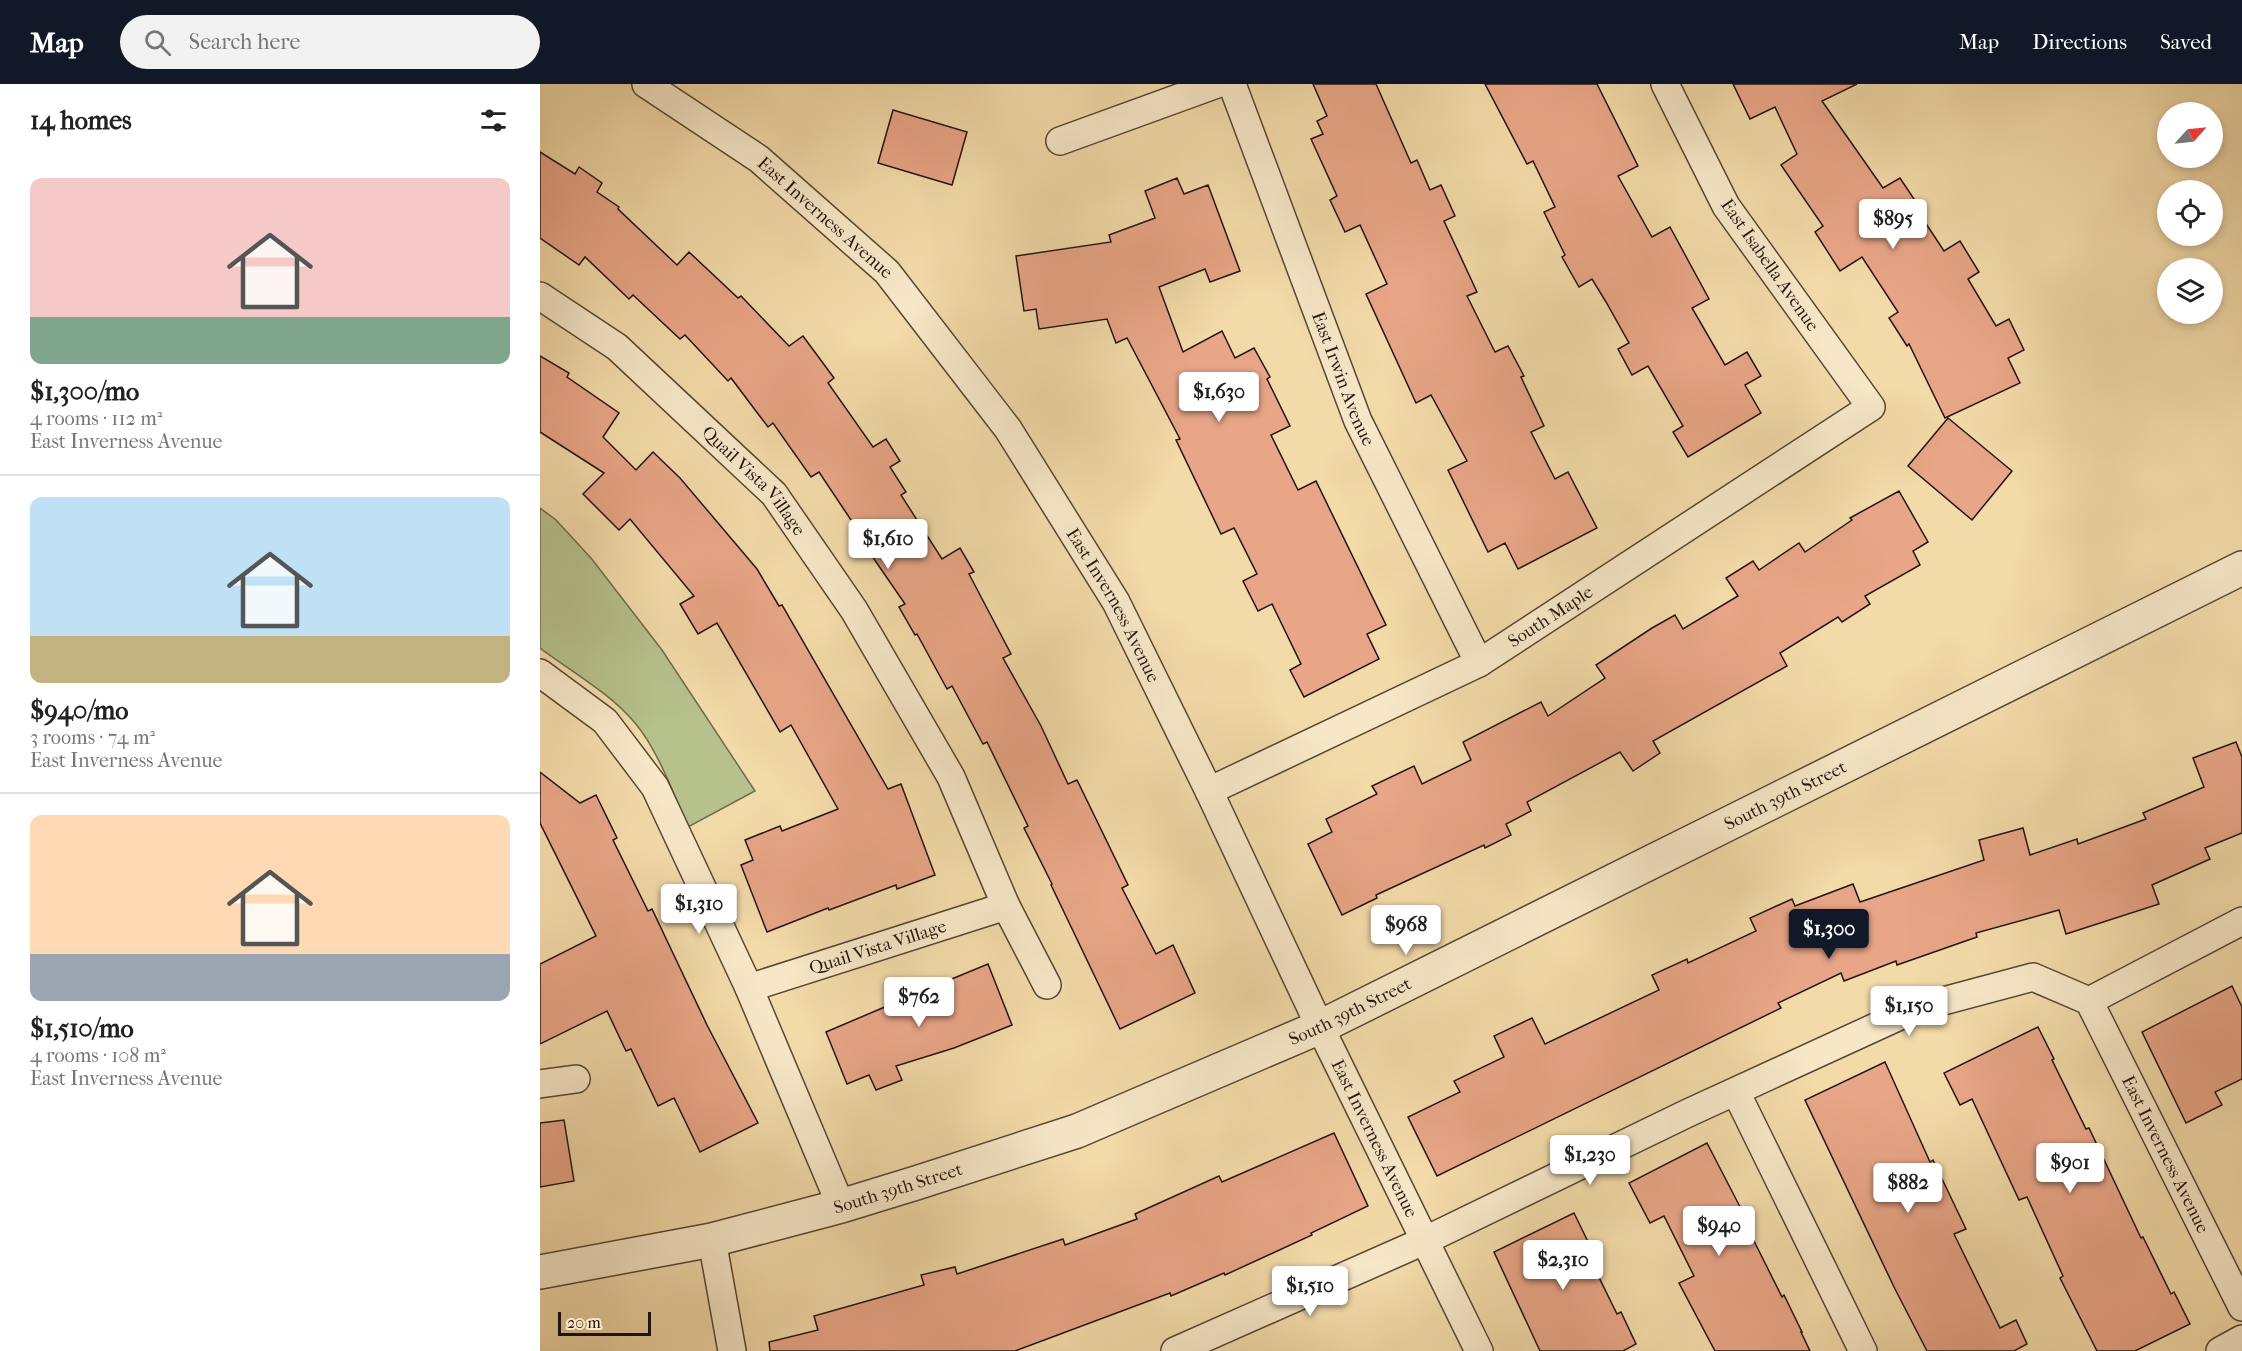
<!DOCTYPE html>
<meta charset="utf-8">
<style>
body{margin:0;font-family:"IM FELL French Canon",serif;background:#f2f2f2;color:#222;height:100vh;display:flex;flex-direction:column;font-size:22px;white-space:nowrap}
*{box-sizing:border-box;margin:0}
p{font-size:20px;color:#767676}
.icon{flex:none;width:33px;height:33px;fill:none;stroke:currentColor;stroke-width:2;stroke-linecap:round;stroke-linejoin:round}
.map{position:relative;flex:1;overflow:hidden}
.sheet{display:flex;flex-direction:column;background:#fff;width:540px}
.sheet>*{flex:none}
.needle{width:39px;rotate:63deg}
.controls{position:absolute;left:1617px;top:18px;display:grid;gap:12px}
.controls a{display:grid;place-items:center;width:66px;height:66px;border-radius:50%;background:#fff;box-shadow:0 3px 9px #0003;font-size:30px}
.scale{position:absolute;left:18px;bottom:15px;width:93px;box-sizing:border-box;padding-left:6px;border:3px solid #221510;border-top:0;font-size:16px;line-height:21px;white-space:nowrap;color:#221510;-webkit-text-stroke:4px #f7e7c7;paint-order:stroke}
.price{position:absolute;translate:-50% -51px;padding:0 14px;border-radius:6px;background:#fff;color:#222;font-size:20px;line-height:39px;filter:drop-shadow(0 2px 3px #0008)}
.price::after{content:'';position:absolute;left:50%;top:36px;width:18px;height:14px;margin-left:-9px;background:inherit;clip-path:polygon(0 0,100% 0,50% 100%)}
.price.on{background:#111827;color:#fff}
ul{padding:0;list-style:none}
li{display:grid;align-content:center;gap:12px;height:318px;padding:0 30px}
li+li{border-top:2px solid #e0e0e0}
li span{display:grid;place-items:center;height:186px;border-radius:12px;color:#555}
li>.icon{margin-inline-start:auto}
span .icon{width:108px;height:108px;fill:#fffc;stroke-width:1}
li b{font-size:26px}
h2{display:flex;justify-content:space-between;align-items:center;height:72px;padding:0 30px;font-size:26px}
header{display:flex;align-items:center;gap:36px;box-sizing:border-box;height:84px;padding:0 30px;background:#111827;color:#fff}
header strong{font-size:28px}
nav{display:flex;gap:33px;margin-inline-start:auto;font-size:21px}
.search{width:420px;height:54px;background:#f2f2f2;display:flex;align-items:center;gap:15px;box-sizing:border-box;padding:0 21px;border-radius:33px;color:#767676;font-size:22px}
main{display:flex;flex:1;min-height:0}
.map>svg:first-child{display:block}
.green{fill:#b6c18b;stroke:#6c6b4e;stroke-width:1.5}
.building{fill:#e8a587;stroke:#221510;stroke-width:1.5}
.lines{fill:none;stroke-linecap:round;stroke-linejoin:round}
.minor-casing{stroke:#564636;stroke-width:30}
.tertiary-casing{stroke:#564636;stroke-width:36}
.minor{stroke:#f7e7c7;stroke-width:27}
.tertiary{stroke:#f7e7c7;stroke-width:33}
.labels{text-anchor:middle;stroke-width:6;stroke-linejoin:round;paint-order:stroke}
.street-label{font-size:18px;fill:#221510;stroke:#f7e7c7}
</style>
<header>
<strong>Map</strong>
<div class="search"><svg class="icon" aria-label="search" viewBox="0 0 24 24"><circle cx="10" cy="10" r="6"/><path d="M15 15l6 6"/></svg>Search here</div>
<nav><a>Map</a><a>Directions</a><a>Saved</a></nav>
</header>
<main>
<section class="sheet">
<h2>14 homes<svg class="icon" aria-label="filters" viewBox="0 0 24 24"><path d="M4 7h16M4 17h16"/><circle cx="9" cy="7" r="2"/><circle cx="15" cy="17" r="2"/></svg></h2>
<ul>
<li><span style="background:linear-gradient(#f6c9c9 75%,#7fa58c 0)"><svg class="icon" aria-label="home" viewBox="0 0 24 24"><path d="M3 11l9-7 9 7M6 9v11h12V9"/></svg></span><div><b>$1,300/mo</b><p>4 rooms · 112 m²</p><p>East Inverness Avenue</p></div></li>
<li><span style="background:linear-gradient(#bfe0f5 75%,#c2b280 0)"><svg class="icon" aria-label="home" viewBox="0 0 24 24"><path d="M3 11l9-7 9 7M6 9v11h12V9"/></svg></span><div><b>$940/mo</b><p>3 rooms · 74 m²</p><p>East Inverness Avenue</p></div></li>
<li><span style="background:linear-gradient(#ffd9b3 75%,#9aa5b1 0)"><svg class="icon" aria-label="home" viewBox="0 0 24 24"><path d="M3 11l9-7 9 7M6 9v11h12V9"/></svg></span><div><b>$1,510/mo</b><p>4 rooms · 108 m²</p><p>East Inverness Avenue</p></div></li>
</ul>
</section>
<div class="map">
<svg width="1702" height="1267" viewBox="0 0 1702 1267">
<rect width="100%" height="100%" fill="#f3daa9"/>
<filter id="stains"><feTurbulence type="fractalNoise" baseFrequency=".00333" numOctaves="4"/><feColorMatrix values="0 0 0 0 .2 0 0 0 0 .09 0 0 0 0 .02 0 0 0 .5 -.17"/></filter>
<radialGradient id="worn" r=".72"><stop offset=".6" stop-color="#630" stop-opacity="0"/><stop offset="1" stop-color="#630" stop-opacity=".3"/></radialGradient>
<path class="green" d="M0,424L16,436L51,474L122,566L215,707L148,743C134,711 118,666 95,639C70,609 32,588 0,564Z"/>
<g class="building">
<path d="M773,0H836L871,79L877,76L890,106L901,101L915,132L904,137L937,208L927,212L955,268L968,262L984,292L981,293L1004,342L991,348L1015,395L1028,388L1057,444L978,485L965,459L948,468L908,386L927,377L891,311L876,319L826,210L847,200L820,141L805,148L790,116L797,112L771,55L783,50L777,37L787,32Z"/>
<path d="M945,0H1057L1098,82L1078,92L1112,153L1130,143L1169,215L1152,224L1185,281L1207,268L1221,292L1205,301L1221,329L1148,373L1133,348L1143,342L1108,282L1092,291L1078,265L1089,259L1066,218L1052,195L1039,203L1022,173L1025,171L1004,128L1015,123L993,77L987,80Z"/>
<path d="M1193,0H1317L1282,17L1343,104L1360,94L1378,121L1375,123L1404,167L1420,157L1439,188L1428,195L1456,242L1469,235L1484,266L1468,274L1480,299L1405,334L1369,260L1367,262L1349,234L1358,228L1322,173L1300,187L1275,148L1283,142L1241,81L1257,70L1235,23L1210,35Z"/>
<path d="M353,26L427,48L412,101L338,79Z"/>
<path d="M0,68L35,90L39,83L62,99L57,108L79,123L78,125L137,181L149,168L198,214L201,212L249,262L263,252L294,294L288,299L333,363L346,355L360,377L350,383L366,408L361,411L402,475L420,464L434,488L429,490L471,570L463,574L501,642L528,700L537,696L588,801L582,804L616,870L633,861L655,909L580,945L511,801L512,800L484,744L488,742L447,658L443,660L412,602L407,605L377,550L375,551L359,523L365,520L319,453L321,451L279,388L271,393L233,339L228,343L191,294L188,297L145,251L140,255L93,211L89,215L45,173L39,181L0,154Z"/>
<path d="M637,94L644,110L668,101L700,187L670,198L665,185L619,203L643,268L682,247L695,274L714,264L730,293L727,295L750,342L731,351L758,406L776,397L846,541L827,550L839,575L764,613L750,586L761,580L732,520L718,527L703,497L717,490L694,444L681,450L636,356L640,355L587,254L576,259L567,235L499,245L496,225L484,227L476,172L571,158L569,151L615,134L605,107Z"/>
<path d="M0,272L29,289L27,293L79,329L63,353L96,386L113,368L140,394L217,485L239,522L242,521L348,705L361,700L395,791L357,805L356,801L289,826L288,824L227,848L201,781L213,776L205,756L240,742L242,747L298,725L251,641L240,648L177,539L158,550L140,520L154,512L90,435L79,446L43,410L64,389L0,348Z"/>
<path d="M1408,334L1472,387L1432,436L1368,382Z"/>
<path d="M1359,407L1388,458L1373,467L1380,481L1325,512L1330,520L1302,538L1298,533L1240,569L1247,582L1113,657L1120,669L1093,687L1080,668L987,718L991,727L966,740L971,751L945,764L944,761L836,811L837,814L802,831L768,760L792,748L786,735L837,710L832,702L874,682L882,700L931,676L923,658L1001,618L1008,632L1065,594L1056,581L1112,544L1135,531L1143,545L1198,512L1186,494L1213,477L1219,486L1259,459L1265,468L1312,436L1310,434Z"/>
<path d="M1696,658L1702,673V749L1665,764L1670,775L1612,801L1619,820L1526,850L1519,826L1436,849L1437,853L1357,881L1356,877L1304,897L1301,889L1238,919L1241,924L897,1092L868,1033L920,1008L914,997L964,973L954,952L992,934L1005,960L1119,906L1112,891L1147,875L1148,879L1216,847L1210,834L1252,815L1255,822L1313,800L1320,818L1444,776L1439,756L1483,744L1490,771L1537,755L1538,760L1606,735L1603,729L1664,703L1653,674Z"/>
<path d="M0,688L40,719L56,711L77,754L73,756L108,827L112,825L167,941L218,1039L160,1068L134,1014L118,1022L91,965L86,967L67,927L0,960V880L56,852L0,739Z"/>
<path d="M448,880L472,941L414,964L356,982L362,996L336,1006L329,991L307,1000L286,948L347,922L346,920L403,902L402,899Z"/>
<path d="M1692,902L1702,923V995L1675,1008L1682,1021L1646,1039L1602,948Z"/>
<path d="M1498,943L1514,975L1512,976L1546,1045L1549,1044L1601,1154L1603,1153L1631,1210L1634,1208L1650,1240L1595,1267H1557L1520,1194L1523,1192L1487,1113L1479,1116L1432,1015L1420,1021L1404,989Z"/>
<path d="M1345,978L1390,1078L1393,1076L1426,1145L1414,1150L1460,1244L1476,1236L1487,1260L1474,1267H1387L1354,1203L1265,1016Z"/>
<path d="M24,1036L34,1097L0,1103V1039Z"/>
<path d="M794,1049L828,1122L771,1149L772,1151L685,1191L684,1189L631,1212L630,1209L475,1267H230L229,1258L278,1246L274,1232L384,1201L381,1191L415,1183L417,1190L523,1155L525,1161L597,1135L595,1130L679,1092L682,1098Z"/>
<path d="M1167,1059L1212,1146L1209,1147L1242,1213L1244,1211L1262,1248H1261L1270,1267H1175L1139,1199L1154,1192L1124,1132L1110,1139L1089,1099Z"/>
<path d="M1034,1129L1051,1164L1046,1167L1077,1230L1081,1228L1096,1260L1083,1267H1000L954,1168Z"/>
</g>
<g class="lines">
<g class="minor-casing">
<g id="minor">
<path id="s1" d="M106,0L219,75L347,188L468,345L576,518L669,707L780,943L939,1267"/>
<path id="s2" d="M692,0L818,337L939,579"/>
<path d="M520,57L677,0"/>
<path id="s3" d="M0,212L77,263L234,410L314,526L411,693L466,822L507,901"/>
<path d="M0,589L65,637L115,703L209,904L301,1122"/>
<path id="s4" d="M669,707L939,579L1331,323L1186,122L1125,0"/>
<path id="s5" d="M209,904L466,822"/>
<path d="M1549,917L1702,837"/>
<path d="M0,1000L36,995"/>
<path d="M1196,1008L1323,1267"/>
<path d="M172,1156L192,1267"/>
<path id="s6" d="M635,1267L886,1156L1148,1029L1377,924L1493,893L1549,917L1702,1223"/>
<path d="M1680,1267L1702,1255"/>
</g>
</g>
<g class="tertiary-casing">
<g id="tertiary">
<path id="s7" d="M0,1188L172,1156L301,1122L376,1099L537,1047L780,943L1702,484"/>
</g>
</g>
<use href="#minor" class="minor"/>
<use href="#tertiary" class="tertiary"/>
</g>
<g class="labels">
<g class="street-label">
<text dy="6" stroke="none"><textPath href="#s1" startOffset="224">East Inverness Avenue</textPath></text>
<text transform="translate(1230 181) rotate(55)" y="6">East Isabella Avenue</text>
<text dy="6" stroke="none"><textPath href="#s2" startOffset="315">East Irwin Avenue</textPath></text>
<text dy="6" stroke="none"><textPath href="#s3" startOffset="284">Quail Vista Village</textPath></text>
<text dy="6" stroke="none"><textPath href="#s1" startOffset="710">East Inverness Avenue</textPath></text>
<text dy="6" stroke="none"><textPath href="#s4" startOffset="384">South Maple</textPath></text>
<text dy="6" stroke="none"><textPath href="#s7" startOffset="1340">South 39th Street</textPath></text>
<text dy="6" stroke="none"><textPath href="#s5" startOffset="135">Quail Vista Village</textPath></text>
<text dy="6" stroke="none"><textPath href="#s7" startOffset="854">South 39th Street</textPath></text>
<text dy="6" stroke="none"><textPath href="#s1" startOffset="1304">East Inverness Avenue</textPath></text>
<text dy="6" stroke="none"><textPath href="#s6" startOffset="1170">East Inverness Avenue</textPath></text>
<text dy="6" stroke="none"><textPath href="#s7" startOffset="368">South 39th Street</textPath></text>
</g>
</g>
<rect width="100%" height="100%" filter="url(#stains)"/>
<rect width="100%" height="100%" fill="url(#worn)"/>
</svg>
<div class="controls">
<a><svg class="needle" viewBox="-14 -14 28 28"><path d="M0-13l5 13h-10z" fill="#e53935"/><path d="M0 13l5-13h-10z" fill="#767676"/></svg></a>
<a><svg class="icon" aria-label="locate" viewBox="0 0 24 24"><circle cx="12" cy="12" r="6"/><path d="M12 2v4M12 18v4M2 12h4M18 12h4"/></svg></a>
<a><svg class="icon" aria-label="layers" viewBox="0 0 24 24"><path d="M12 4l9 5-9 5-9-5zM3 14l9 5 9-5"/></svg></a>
</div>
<div class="scale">20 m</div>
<b class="price" style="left:1353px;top:166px">$895</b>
<b class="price" style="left:679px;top:339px">$1,630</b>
<b class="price" style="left:348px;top:486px">$1,610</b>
<b class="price" style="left:159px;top:851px">$1,310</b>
<b class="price" style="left:866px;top:872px">$968</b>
<b class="price on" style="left:1289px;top:876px">$1,300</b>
<b class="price" style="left:379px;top:944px">$762</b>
<b class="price" style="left:1369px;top:953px">$1,150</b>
<b class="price" style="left:1050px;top:1102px">$1,230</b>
<b class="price" style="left:1530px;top:1110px">$901</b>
<b class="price" style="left:1368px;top:1130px">$882</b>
<b class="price" style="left:1179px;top:1173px">$940</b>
<b class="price" style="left:1023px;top:1207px">$2,310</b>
<b class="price" style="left:770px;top:1233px">$1,510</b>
</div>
</main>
